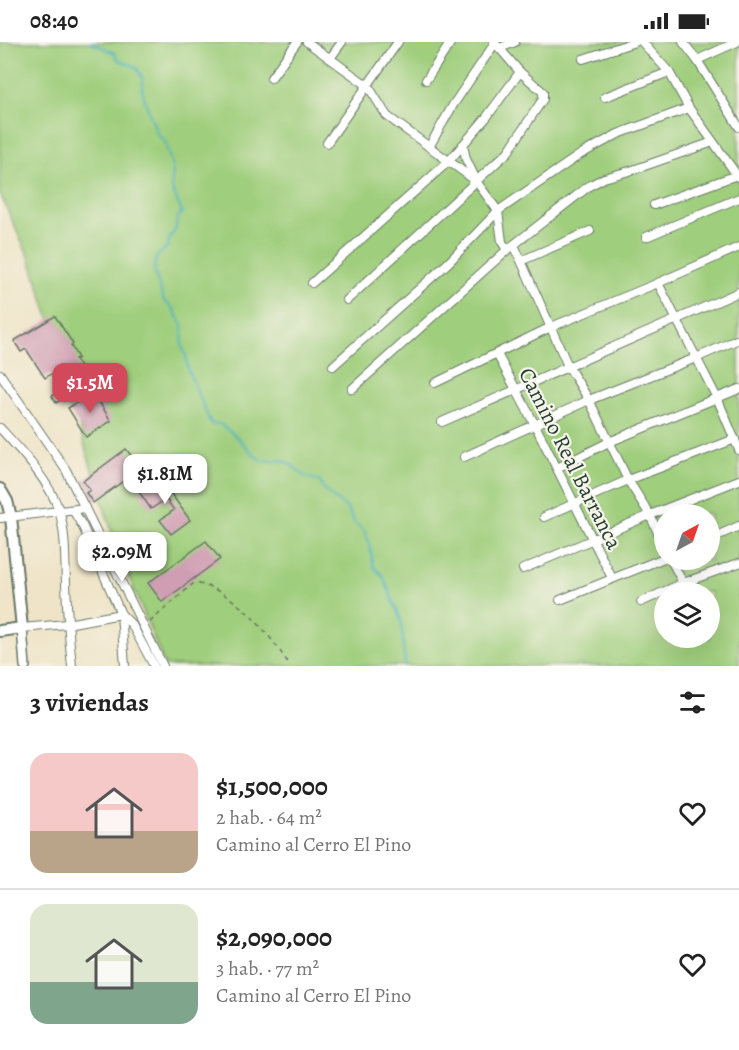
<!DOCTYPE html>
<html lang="es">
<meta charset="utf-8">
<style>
body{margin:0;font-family:Alegreya,serif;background:#f2f2f2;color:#222;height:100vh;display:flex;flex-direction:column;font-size:22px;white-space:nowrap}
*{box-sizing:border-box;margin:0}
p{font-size:20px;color:#767676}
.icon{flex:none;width:33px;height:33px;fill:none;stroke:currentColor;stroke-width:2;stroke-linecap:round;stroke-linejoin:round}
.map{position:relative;height:624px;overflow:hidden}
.panel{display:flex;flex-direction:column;background:#fff;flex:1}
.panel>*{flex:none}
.needle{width:39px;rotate:40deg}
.controls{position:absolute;left:654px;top:462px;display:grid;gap:12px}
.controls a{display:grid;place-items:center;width:66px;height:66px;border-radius:50%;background:#fff;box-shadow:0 6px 24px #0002;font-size:30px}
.price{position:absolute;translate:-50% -51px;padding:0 14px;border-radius:12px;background:#fff;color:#222;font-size:20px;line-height:39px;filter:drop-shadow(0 2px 3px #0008)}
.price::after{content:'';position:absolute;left:50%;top:36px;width:18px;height:14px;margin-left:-9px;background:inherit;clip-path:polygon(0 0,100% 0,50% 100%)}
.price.selected{background:#d1495b;color:#fff}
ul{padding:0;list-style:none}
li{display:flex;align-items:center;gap:18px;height:150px;padding:0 30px}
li+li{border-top:2px solid #e0e0e0}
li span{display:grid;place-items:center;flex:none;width:168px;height:120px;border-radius:18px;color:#555}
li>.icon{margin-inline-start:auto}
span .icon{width:72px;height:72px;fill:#fffc;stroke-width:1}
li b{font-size:26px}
h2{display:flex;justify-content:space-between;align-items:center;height:72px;padding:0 30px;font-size:26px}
.status{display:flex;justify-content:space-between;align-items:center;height:42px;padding:0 30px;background:#fff;direction:ltr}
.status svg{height:16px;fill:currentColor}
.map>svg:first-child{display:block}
.green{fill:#9fce7c;stroke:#5f8658;stroke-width:1.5;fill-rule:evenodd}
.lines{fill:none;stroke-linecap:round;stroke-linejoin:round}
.stream{stroke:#41afbd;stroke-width:2}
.building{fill:#d09eb3}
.minor-casing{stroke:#687767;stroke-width:10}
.tertiary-casing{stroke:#687767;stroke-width:12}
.secondary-casing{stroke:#687767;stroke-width:14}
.path{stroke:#687767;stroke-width:1.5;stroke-dasharray:4.5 4.5;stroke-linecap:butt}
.minor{stroke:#fff;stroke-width:8}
.tertiary{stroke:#fff;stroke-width:9}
.secondary{stroke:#fff;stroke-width:10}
.labels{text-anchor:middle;stroke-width:4.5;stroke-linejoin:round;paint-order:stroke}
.street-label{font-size:22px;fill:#1f3d34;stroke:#f7f3e8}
</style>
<div class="status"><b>08:40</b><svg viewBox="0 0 49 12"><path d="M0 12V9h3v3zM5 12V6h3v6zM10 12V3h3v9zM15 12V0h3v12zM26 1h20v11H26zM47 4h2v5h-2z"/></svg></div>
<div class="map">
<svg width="739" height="624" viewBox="0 0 739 624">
<rect width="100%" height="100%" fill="#f7f3e8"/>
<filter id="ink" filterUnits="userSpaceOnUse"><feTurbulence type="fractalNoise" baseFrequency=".0167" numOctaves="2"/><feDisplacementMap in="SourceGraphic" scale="12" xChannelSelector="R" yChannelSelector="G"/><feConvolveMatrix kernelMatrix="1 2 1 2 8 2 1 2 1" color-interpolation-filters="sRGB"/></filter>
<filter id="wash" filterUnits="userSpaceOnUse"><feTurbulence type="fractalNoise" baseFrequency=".008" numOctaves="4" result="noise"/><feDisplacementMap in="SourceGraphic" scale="24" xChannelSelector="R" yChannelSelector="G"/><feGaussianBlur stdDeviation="1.35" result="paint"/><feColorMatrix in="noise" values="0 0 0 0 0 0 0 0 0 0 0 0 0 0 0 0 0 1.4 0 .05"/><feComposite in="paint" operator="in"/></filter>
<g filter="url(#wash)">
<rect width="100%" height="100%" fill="#efe4c7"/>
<path class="green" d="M0,0H739V624H165L116,503L85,405L59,306L30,217L0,152ZM664,472H710V518H664ZM664,550H710V596H664Z"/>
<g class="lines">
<path class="stream" d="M90,0L115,11L117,17L136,25L143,37L142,47L145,59L157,91L165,100L173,129L171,145L182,170L177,177L175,189L170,195L168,204L156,216L154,228L164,259L172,265L183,285L182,304L186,314L188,328L211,382H220L237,395L255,414L263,419L282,418L291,423L306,435L319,439L327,451L347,466L354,480L364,489L369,500L374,525L383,534L401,578L405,624"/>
</g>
<g id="blocks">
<g class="building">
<path d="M55,274L73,302L71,304L78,316L75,317L85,334L92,329L96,336L56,361L52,354L68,344L57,328L45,336L26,307L21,310L14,299Z"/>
<path d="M93,350L111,379L86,395L68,366Z"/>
<path d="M126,407L141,426L93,461L86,451L90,448L83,439Z"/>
<path d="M159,435L190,478L171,492L160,478L174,468L166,457L151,467L139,450Z"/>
<path d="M206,499L220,517L162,560L148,541Z"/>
</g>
</g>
</g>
<g filter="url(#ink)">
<use href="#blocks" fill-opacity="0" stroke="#687767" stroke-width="1.5"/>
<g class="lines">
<g class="minor-casing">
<g id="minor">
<path d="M307,0L368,44L387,74L476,139L498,169L502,200L507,208"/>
<path d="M642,0L669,30L689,66L739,136"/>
<path d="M683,0L697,18L739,85"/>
<path d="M500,6L515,0"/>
<path d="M331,15L342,0"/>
<path d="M583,17L635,0"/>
<path d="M697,18L737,0"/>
<path d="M271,36L297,0"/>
<path d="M426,38L451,0"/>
<path d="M605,55L669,30"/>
<path d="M327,101L398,0"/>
<path d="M463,103L466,117L476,138"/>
<path d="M429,105L453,63L495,1"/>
<path d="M654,163L737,133"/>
<path d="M646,195L739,156"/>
<path d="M514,203L568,324L589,358L628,438L650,473L664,504"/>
<path d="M523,218L590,189"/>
<path d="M312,241L449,119L486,76L520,30"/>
<path d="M658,241L718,358L739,408"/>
<path d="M347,258L508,110L543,57V50L520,30L494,0"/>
<path d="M497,312L535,383L612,536"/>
<path d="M333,324L448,221L498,169L581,112L618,92L689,66"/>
<path d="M0,332L66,428L163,624"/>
<path d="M435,341L551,285L658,241L739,205"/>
<path d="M352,347L507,208L589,144L604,136L633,128L713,100"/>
<path d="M442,380L739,250"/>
<path d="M0,386C22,410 48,437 59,468C66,491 65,518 66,541C67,569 69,596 72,624"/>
<path d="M464,415L589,358L696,316L739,297"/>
<path d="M557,426L609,400L739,347"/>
<path d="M73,468L83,485L121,572L132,583L154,624"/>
<path d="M544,475L628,438L735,397"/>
<path d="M0,476L85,466"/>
<path d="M710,497L739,484"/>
<path d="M671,518L683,541"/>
<path d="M523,527L650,473L739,438"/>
<path d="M560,558L664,516"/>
<path d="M641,560L683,541L739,521"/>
<path d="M22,586L67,582L121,572L125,624"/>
</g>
</g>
<g class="tertiary-casing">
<path id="tertiary" d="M22,586L25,624"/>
</g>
<g class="secondary-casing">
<path id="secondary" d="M0,447L7,459L11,475L22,586L0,589"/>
</g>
<path class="path" d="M150,580L194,541C233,546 270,592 290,624"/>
<use href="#minor" class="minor"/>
<use href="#tertiary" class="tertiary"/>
<use href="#secondary" class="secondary"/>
</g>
</g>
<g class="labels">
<g class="street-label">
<text transform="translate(571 416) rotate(63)" y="8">Camino Real Barranca</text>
</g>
</g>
</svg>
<div class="controls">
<a><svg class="needle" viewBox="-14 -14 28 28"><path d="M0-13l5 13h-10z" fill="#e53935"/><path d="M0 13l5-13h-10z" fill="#767676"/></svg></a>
<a><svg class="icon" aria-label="layers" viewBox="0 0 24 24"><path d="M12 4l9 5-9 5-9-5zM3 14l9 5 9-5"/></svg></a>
</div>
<b class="price selected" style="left:90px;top:372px">$1.5M</b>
<b class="price" style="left:165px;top:463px">$1.81M</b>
<b class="price" style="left:122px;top:541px">$2.09M</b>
</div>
<section class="panel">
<h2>3 viviendas<svg class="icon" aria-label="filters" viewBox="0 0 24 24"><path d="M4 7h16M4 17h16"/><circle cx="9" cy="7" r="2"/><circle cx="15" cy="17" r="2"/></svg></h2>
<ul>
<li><span style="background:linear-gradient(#f6c9c9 65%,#b9a48a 0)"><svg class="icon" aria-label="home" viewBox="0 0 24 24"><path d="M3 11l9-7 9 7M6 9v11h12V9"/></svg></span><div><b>$1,500,000</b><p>2 hab. · 64 m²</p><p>Camino al Cerro El Pino</p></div><svg class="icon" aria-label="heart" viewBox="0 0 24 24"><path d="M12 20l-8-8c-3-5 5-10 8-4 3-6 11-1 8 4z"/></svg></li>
<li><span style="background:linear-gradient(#dfe7d0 65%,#7fa58c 0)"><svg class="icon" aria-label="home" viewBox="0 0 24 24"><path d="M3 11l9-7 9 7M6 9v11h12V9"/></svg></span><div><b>$2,090,000</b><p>3 hab. · 77 m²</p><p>Camino al Cerro El Pino</p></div><svg class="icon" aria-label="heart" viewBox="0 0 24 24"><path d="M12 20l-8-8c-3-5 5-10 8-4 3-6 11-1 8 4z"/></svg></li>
</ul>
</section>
